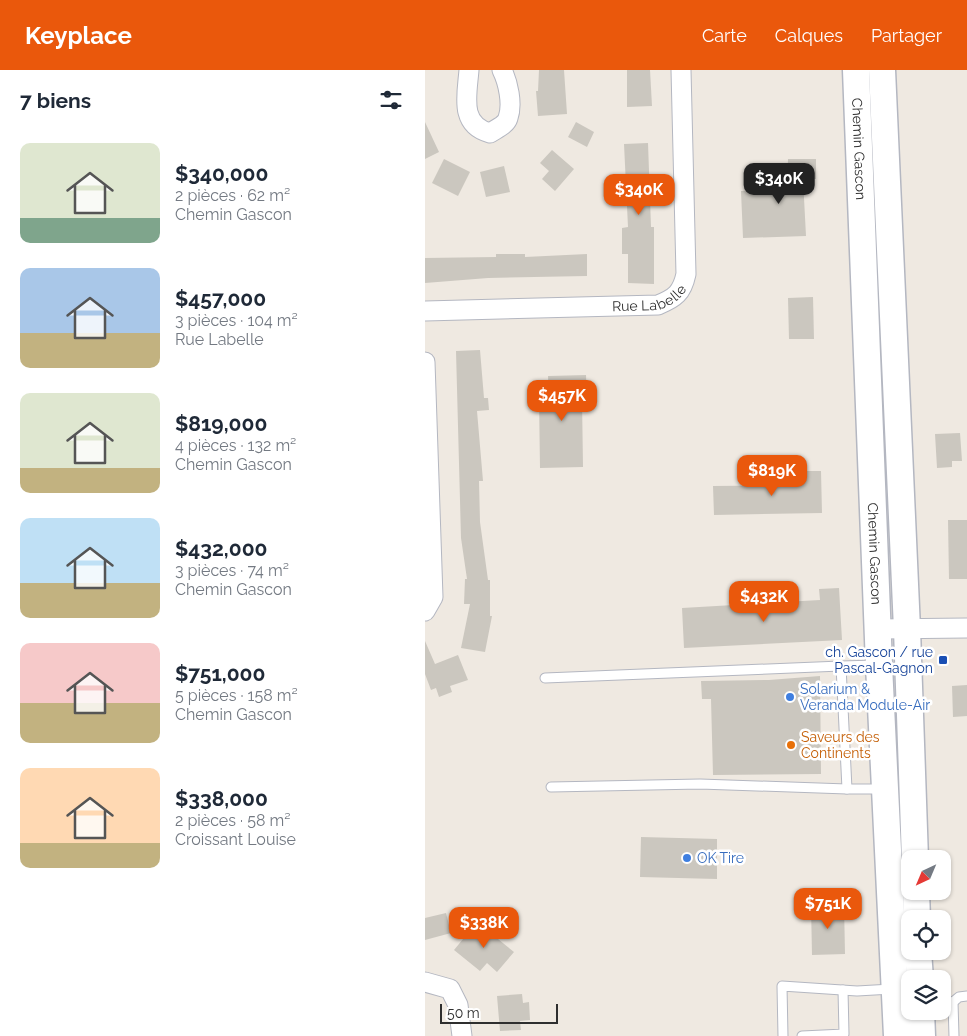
<!DOCTYPE html>
<html lang="fr">
<meta charset="utf-8">
<style>
body{margin:0;font-family:Raleway,sans-serif;background:#f6f6f7;color:#1f2937;height:100vh;display:flex;flex-direction:column;font-size:19px;white-space:nowrap}
*{box-sizing:border-box;margin:0}
p{font-size:16px;color:#747a83}
.icon{flex:none;width:28px;height:28px;fill:none;stroke:currentColor;stroke-width:2;stroke-linecap:round;stroke-linejoin:round}
.map{position:relative;flex:1;overflow:hidden}
.details{display:flex;flex-direction:column;background:#fff;width:425px}
.details>*{flex:none}
.needle{width:32px;rotate:224deg}
.fabs{position:absolute;left:476px;top:780px;display:grid;gap:10px}
.fabs a{display:grid;place-items:center;width:50px;height:50px;border-radius:10px;background:#fff;box-shadow:0 1px 4px #0004;font-size:25px}
.scale{position:absolute;left:15px;bottom:12px;width:118px;box-sizing:border-box;padding-left:5px;border:2px solid #2e2e2e;border-top:0;font-size:14px;line-height:18px;white-space:nowrap;color:#2e2e2e;-webkit-text-stroke:4px #fff;paint-order:stroke}
.price{position:absolute;translate:-50% -42px;padding:0 11px;border-radius:10px;background:#ea580c;color:#fff;font-size:16px;line-height:32px;filter:drop-shadow(0 1px 2px #0008)}
.price::after{content:'';position:absolute;left:50%;top:30px;width:15px;height:11px;margin-left:-8px;background:inherit;clip-path:polygon(0 0,100% 0,50% 100%)}
.price.active{background:#222;color:#fff}
ul{padding:0;list-style:none}
li{display:flex;align-items:center;gap:15px;height:125px;padding:0 20px}
li span{display:grid;place-items:center;flex:none;width:140px;height:100px;border-radius:10px;color:#555}
li>.icon{margin-inline-start:auto}
span .icon{width:60px;height:60px;fill:#fffc;stroke-width:1}
li b{font-size:21px}
h2{display:flex;justify-content:space-between;align-items:center;height:60px;padding:0 20px;font-size:21px}
header{display:flex;align-items:center;gap:30px;box-sizing:border-box;height:70px;padding:0 25px;background:#ea580c;color:#fff}
header strong{font-size:24px}
nav{display:flex;gap:28px;margin-inline-start:auto;font-size:18px}
main{display:flex;flex:1;min-height:0}
.map>svg:first-child{display:block}
.building{fill:#cbc7bf}
.lines{fill:none;stroke-linecap:round;stroke-linejoin:round}
.lane-casing{stroke:#b4b7c1;stroke-width:11}
.street-casing{stroke:#b4b7c1;stroke-width:21}
.secondary-casing{stroke:#b4b7c1;stroke-width:29}
.lane{stroke:#fff;stroke-width:9}
.street{stroke:#fff;stroke-width:19}
.secondary{stroke:#fff;stroke-width:26}
.transit-dot{fill:#1a4fb4;stroke:#fff;stroke-width:2}
.shop-dot{fill:#3f7fe0;stroke:#fff;stroke-width:2}
.food-dot{fill:#e8710a;stroke:#fff;stroke-width:2}
.labels{text-anchor:middle;stroke-width:5;stroke-linejoin:round;paint-order:stroke}
.street-label{font-size:14px;fill:#2e2e2e;stroke:#fff}
.transit-label{font-size:14px;fill:#164399;stroke:#fff;text-anchor:end}
.shop-label{font-size:14px;fill:#366cbe;stroke:#fff;text-anchor:start}
.food-label{font-size:14px;fill:#c56008;stroke:#fff;text-anchor:start}
</style>
<header>
<strong>Keyplace</strong>
<nav><a>Carte</a><a>Calques</a><a>Partager</a></nav>
</header>
<main>
<section class="details">
<h2>7 biens<svg class="icon" aria-label="filters" viewBox="0 0 24 24"><path d="M4 7h16M4 17h16"/><circle cx="9" cy="7" r="2"/><circle cx="15" cy="17" r="2"/></svg></h2>
<ul>
<li><span style="background:linear-gradient(#dfe7d0 75%,#7fa58c 0)"><svg class="icon" aria-label="home" viewBox="0 0 24 24"><path d="M3 11l9-7 9 7M6 9v11h12V9"/></svg></span><div><b>$340,000</b><p>2 pièces · 62 m²</p><p>Chemin Gascon</p></div></li>
<li><span style="background:linear-gradient(#a9c7e8 65%,#c2b280 0)"><svg class="icon" aria-label="home" viewBox="0 0 24 24"><path d="M3 11l9-7 9 7M6 9v11h12V9"/></svg></span><div><b>$457,000</b><p>3 pièces · 104 m²</p><p>Rue Labelle</p></div></li>
<li><span style="background:linear-gradient(#dfe7d0 75%,#c2b280 0)"><svg class="icon" aria-label="home" viewBox="0 0 24 24"><path d="M3 11l9-7 9 7M6 9v11h12V9"/></svg></span><div><b>$819,000</b><p>4 pièces · 132 m²</p><p>Chemin Gascon</p></div></li>
<li><span style="background:linear-gradient(#bfe0f5 65%,#c2b280 0)"><svg class="icon" aria-label="home" viewBox="0 0 24 24"><path d="M3 11l9-7 9 7M6 9v11h12V9"/></svg></span><div><b>$432,000</b><p>3 pièces · 74 m²</p><p>Chemin Gascon</p></div></li>
<li><span style="background:linear-gradient(#f6c9c9 60%,#c2b280 0)"><svg class="icon" aria-label="home" viewBox="0 0 24 24"><path d="M3 11l9-7 9 7M6 9v11h12V9"/></svg></span><div><b>$751,000</b><p>5 pièces · 158 m²</p><p>Chemin Gascon</p></div></li>
<li><span style="background:linear-gradient(#ffd9b3 75%,#c2b280 0)"><svg class="icon" aria-label="home" viewBox="0 0 24 24"><path d="M3 11l9-7 9 7M6 9v11h12V9"/></svg></span><div><b>$338,000</b><p>2 pièces · 58 m²</p><p>Croissant Louise</p></div></li>
</ul>
</section>
<div class="map">
<svg width="542" height="966" viewBox="0 0 542 966">
<rect width="100%" height="100%" fill="#efe9e1"/>
<g class="building">
<path d="M114,0H139L142,44L113,46L111,21H113Z"/>
<path d="M202,0H225L227,36L202,37Z"/>
<path d="M0,52L14,82L0,89Z"/>
<path d="M151,52L169,62L162,77L143,67Z"/>
<path d="M223,73L226,157H229V214L203,213V184H197V158L203,157L199,74Z"/>
<path d="M127,80L149,99L130,121L117,109L124,101L115,93Z"/>
<path d="M19,89L45,102L33,126L7,113Z"/>
<path d="M363,89H391V109H378L381,166L318,168L316,121L362,119Z"/>
<path d="M79,96L85,122L61,127L55,102Z"/>
<path d="M71,184H100V187L162,184V206L63,208L0,213V188L71,187Z"/>
<path d="M388,227L389,269H364L363,228Z"/>
<path d="M55,280L59,328H63L64,340L52,341L58,411H54L55,452L63,510H65V546H67L60,582L36,578L45,534H39L40,509H42L36,468L31,281Z"/>
<path d="M161,305L162,329H157L158,397L115,398L114,328L124,327L123,306Z"/>
<path d="M535,363L537,391H527V397L512,398L510,364Z"/>
<path d="M370,401H396L397,443L289,445L288,416L370,415Z"/>
<path d="M523,450H542V509H524Z"/>
<path d="M414,518L417,570L259,578L257,538L395,530L394,519Z"/>
<path d="M0,571L10,594L33,585L43,610L25,616L27,622L14,627L11,618L6,620L0,604Z"/>
<path d="M395,606L396,704L288,705L286,629H277L276,611L344,610Z"/>
<path d="M542,615V646L528,647L527,616Z"/>
<path d="M216,767L292,769V809L215,807Z"/>
<path d="M419,834L420,884L387,885L386,835Z"/>
<path d="M21,843L26,863L0,870V848Z"/>
<path d="M52,852L89,882L72,902L62,893L55,901L29,880Z"/>
<path d="M97,924L98,933L104,932L105,950L95,951L96,960L75,961L72,926Z"/>
</g>
<g class="lines">
<g class="lane-casing">
<g id="lane">
<path d="M451,595L416,596L422,719H458"/>
<path d="M120,608L416,596"/>
<path d="M126,717L275,714L422,719"/>
<path d="M518,932H528L529,966"/>
<path d="M528,932L534,927L542,926"/>
<path d="M358,966L357,916L432,921L467,919"/>
<path d="M377,966L419,964L418,920"/>
</g>
</g>
<g class="street-casing">
<g id="street">
<path d="M44,0C42,25 34,55 65,63C71,59 81,55 83,48C88,34 83,12 77,0"/>
<path id="s1" d="M0,241L233,235C250,228 257,223 261,204L256,0"/>
<path d="M0,292L8,527L0,541"/>
<path d="M453,559L542,558"/>
<path d="M0,912L25,919L33,935L37,966"/>
</g>
</g>
<g class="secondary-casing">
<g id="secondary">
<path id="s2" d="M431,0L454,595L472,966"/>
<path d="M457,0L482,559L490,789"/>
<path d="M491,821L492,849"/>
<path d="M493,881L495,909"/>
<path d="M496,941L497,966"/>
</g>
</g>
<use href="#lane" class="lane"/>
<use href="#street" class="street"/>
<use href="#secondary" class="secondary"/>
</g>
<rect class="transit-dot" x="513" y="585" width="10" height="10" rx="2.5"/>
<g class="shop-dot">
<circle cx="365" cy="627" r="5"/>
<circle cx="262" cy="788" r="5"/>
</g>
<circle class="food-dot" cx="366" cy="675" r="5"/>
<g class="labels">
<g class="street-label">
<text dy="5" stroke="none"><textPath href="#s2" startOffset="79">Chemin Gascon</textPath></text>
<text dy="5" stroke="none"><textPath href="#s1" startOffset="226">Rue Labelle</textPath></text>
<text dy="5" stroke="none"><textPath href="#s2" startOffset="484">Chemin Gascon</textPath></text>
</g>
<g class="transit-label">
<text x="508" y="587">ch. Gascon / rue<tspan x="508" dy="16">Pascal-Gagnon</tspan></text>
</g>
<g class="shop-label">
<text x="375" y="624">Solarium &amp;<tspan x="375" dy="16">Veranda Module-Air</tspan></text>
<text x="272" y="793">OK Tire</text>
</g>
<g class="food-label">
<text x="376" y="672">Saveurs des<tspan x="376" dy="16">Continents</tspan></text>
</g>
</g>
</svg>
<div class="fabs">
<a><svg class="needle" viewBox="-14 -14 28 28"><path d="M0-13l5 13h-10z" fill="#e53935"/><path d="M0 13l5-13h-10z" fill="#747a83"/></svg></a>
<a><svg class="icon" aria-label="locate" viewBox="0 0 24 24"><circle cx="12" cy="12" r="6"/><path d="M12 2v4M12 18v4M2 12h4M18 12h4"/></svg></a>
<a><svg class="icon" aria-label="layers" viewBox="0 0 24 24"><path d="M12 4l9 5-9 5-9-5zM3 14l9 5 9-5"/></svg></a>
</div>
<div class="scale">50 m</div>
<b class="price active" style="left:354px;top:135px">$340K</b>
<b class="price" style="left:214px;top:146px">$340K</b>
<b class="price" style="left:137px;top:352px">$457K</b>
<b class="price" style="left:347px;top:427px">$819K</b>
<b class="price" style="left:339px;top:553px">$432K</b>
<b class="price" style="left:403px;top:860px">$751K</b>
<b class="price" style="left:59px;top:879px">$338K</b>
</div>
</main>
